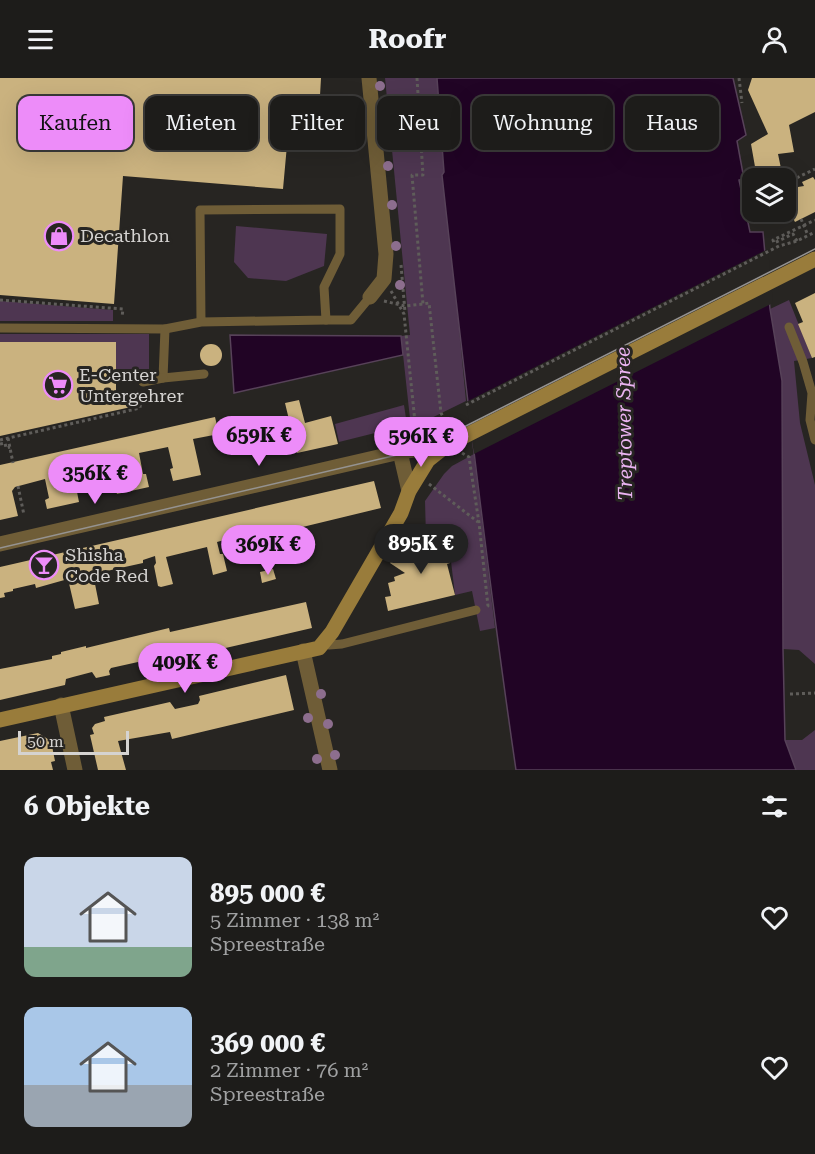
<!DOCTYPE html>
<html lang="de">
<meta charset="utf-8">
<style>
body{margin:0;font-family:"Roboto Serif",serif;background:#2a2927;color:#f1f3f6;height:100vh;display:flex;flex-direction:column;font-size:22px;white-space:nowrap}
*{box-sizing:border-box;margin:0}
p{font-size:20px;color:#a0a1a2}
.icon{flex:none;width:33px;height:33px;fill:none;stroke:currentColor;stroke-width:2;stroke-linecap:round;stroke-linejoin:round}
.map{position:relative;height:692px;overflow:hidden}
.sheet{display:flex;flex-direction:column;background:#1d1c1a;flex:1}
.sheet>*{flex:none}
.guide{position:absolute;left:18px;top:18px;width:780px;height:54px;display:flex;gap:12px}
.fabs{position:absolute;left:742px;top:90px;display:grid;gap:12px}
.fabs a{display:grid;place-items:center;width:54px;height:54px;border-radius:12px;background:#1d1c1a;box-shadow:0 6px 24px #0002,0 0 0 2px #3b3a39;font-size:30px}
.scale{position:absolute;left:18px;bottom:15px;width:111px;box-sizing:border-box;padding-left:6px;border:3px solid #d5d3d1;border-top:0;font-size:16px;line-height:21px;white-space:nowrap;color:#d5d3d1;-webkit-text-stroke:4px #272522;paint-order:stroke}
.price{position:absolute;translate:-50% -51px;padding:0 14px;border-radius:21px;background:#ed8cf9;color:#111;font-size:20px;line-height:39px;filter:drop-shadow(0 2px 3px #0008)}
.price::after{content:'';position:absolute;left:50%;top:36px;width:18px;height:14px;margin-left:-9px;background:inherit;clip-path:polygon(0 0,100% 0,50% 100%)}
.price.selected{background:#222;color:#fff}
ul{padding:0;list-style:none}
li{display:flex;align-items:center;gap:18px;height:150px;padding:0 24px}
li span{display:grid;place-items:center;flex:none;width:168px;height:120px;border-radius:12px;color:#555}
li>.icon{margin-inline-start:auto}
span .icon{width:72px;height:72px;fill:#fffc;stroke-width:1}
li b{font-size:26px}
h2{display:flex;justify-content:space-between;align-items:center;height:72px;padding:0 24px;font-size:26px}
.pill{padding:0 21px;border-radius:12px;background:#1d1c1a;box-shadow:0 6px 24px #0002,0 0 0 2px #3b3a39;font-size:21px;line-height:54px}
.pill.selected{background:#ed8cf9;color:#111}
header{display:flex;justify-content:space-between;align-items:center;height:78px;padding:0 24px;background:#1d1c1a;font-size:27px;font-weight:700}
.map>svg:first-child{display:block}
.green{fill:#4e3651}
.water{fill:#210425;stroke:#574259;stroke-width:1.5}
.pier{fill:#272522}
.building{fill:#cab27f}
.lines{fill:none;stroke-linecap:round;stroke-linejoin:round}
.path{stroke:#5f5d5a;stroke-width:3;stroke-dasharray:3 3;stroke-linecap:butt}
.lane{stroke:#6f5d37;stroke-width:9}
.street{stroke:#6f5d37;stroke-width:15}
.secondary{stroke:#997c3b;stroke-width:15}
.tram{stroke:#959391;stroke-width:1.5}
.path-bridge{stroke:#5f5d5a;stroke-width:3;stroke-dasharray:3 3;stroke-linecap:butt}
.tree{fill:#8d6e8e}
.labels{text-anchor:middle;stroke-width:6;stroke-linejoin:round;paint-order:stroke}
.poi-label{font-size:18px;fill:#d5d3d1;stroke:#272522;text-anchor:start}
.water-label{font-size:20px;font-style:italic;fill:#ebb4f2;stroke:#272522}
</style>
<header><svg class="icon" aria-label="menu" viewBox="0 0 24 24"><path d="M4 6h16M4 12h16M4 18h16"/></svg>Roofr<svg class="icon" aria-label="person" viewBox="0 0 24 24"><circle cx="12" cy="8" r="4"/><path d="M4 21q1-7 8-7t8 7"/></svg></header>
<div class="map">
<svg width="815" height="692" viewBox="0 0 815 692">
<rect width="100%" height="100%" fill="#272522"/>
<g class="green">
<path d="M385,0H437L444,94L466,323L411,350L401,258L410,257Z"/>
<path d="M236,148L327,156L324,188L286,203L248,200L234,184Z"/>
<path d="M789,222L812,280L794,283L800,345L815,407V586L799,572L783,571L782,303L770,231Z"/>
<path d="M0,223L113,232V243H0Z"/>
<path d="M0,256H149V291H115V264H0Z"/>
<path d="M404,327L407,347L339,364L335,346Z"/>
<path d="M474,376L495,550L480,553L472,513L455,517L448,458L426,459L425,423L444,396L452,388Z"/>
<path d="M815,652V692H796L785,662H802Z"/>
</g>
<g class="water">
<path d="M437,0H733L746,57L737,63L744,101L739,102L750,154H763L770,231L782,303L783,571L785,662L796,692H516C487,494 464,296 442,97L444,94Z"/>
<path d="M230,257L401,258L403,277L234,315Z"/>
</g>
<path class="pier" d="M768,171L773,225L474,376L466,324Z"/>
<g class="building">
<path d="M0,0H321L319,35L290,34L283,111L123,98L114,226L0,217Z"/>
<path d="M752,0H815V34L789,47L794,74L778,76L783,100H757L751,66L768,56L748,12Z"/>
<path d="M813,99L815,102V134L795,144L792,138L764,142L763,134H786V111L804,108L802,104Z"/>
<path d="M815,215V279L812,280L798,246L803,244L795,225Z"/>
<path d="M0,264H116V323H131V329L0,358Z"/>
<circle cx="211" cy="277" r="11"/>
<path d="M299,322L305,345L331,338L338,366L297,375L285,325Z"/>
<path d="M215,339L219,356L193,361L201,397L173,403L170,391L173,390L168,369L139,375L143,396H146L149,409L117,416L114,407L116,402L114,396L118,395L116,388L89,394V392L68,396L72,414H77L79,424L47,431L45,422L49,420L45,401L15,409L12,413L18,438L0,442V387Z"/>
<path d="M374,403L381,430L249,462L248,460L229,465L228,461L217,464L220,476H223L227,493L213,497L207,469L166,479L173,506L161,509L158,508L154,488L156,485L155,478L143,482V485L93,496L99,526L75,531L68,501L36,510L35,506L13,511V513L4,515L5,519L0,520V489Z"/>
<path d="M441,458L445,462L450,485L447,486L455,517L388,533L385,519L391,518L388,505L395,503L394,499L405,495L390,485L397,475L412,484L408,467Z"/>
<path d="M273,491L276,501L262,505L260,494Z"/>
<path d="M306,524L312,550L169,583L165,578L111,590L109,593L110,597L96,600L92,594L73,599L66,601L65,607L0,622V591L52,581V578L61,576V574L86,568V570L169,550L170,554Z"/>
<path d="M286,597L294,632L172,661L170,654L118,663L126,692H98L90,657L94,656L92,650L95,646L105,643L104,639L170,624L175,631L198,626L200,622L199,618Z"/>
<path d="M38,655L51,663L55,683L51,684L53,692H0V663Z"/>
</g>
<g class="lines">
<g class="path">
<path d="M417,0L423,97H412L423,226L429,225L441,335L449,350"/>
<path d="M739,0L742,25"/>
<path d="M786,105L815,91"/>
<path d="M797,163L793,156L774,165L773,162L815,142"/>
<path d="M401,187L405,234"/>
<path d="M391,213L404,236L415,344L420,358"/>
<path d="M0,222L123,231L122,239"/>
<path d="M384,223L405,228L423,226"/>
<path d="M466,327L779,168L797,163L815,154"/>
<path d="M8,360L13,385"/>
<path d="M0,362L140,330L141,314"/>
<path d="M0,366L5,365L6,370L10,369"/>
<path d="M462,375L469,379L479,445L488,528L486,529"/>
<path d="M429,406L478,444"/>
<path d="M18,408L24,437"/>
<path d="M790,616L815,615"/>
</g>
<g class="lane">
<path d="M326,242H351L370,219"/>
<path d="M789,249L803,284L812,315L810,342L815,362"/>
<path d="M0,250L165,251L201,244L326,242L324,209L340,176V131L200,132L201,244"/>
<path d="M165,251L163,300L204,296"/>
<path d="M143,304L163,300"/>
<path d="M325,564L329,567L342,566L476,532"/>
</g>
<g class="street">
<path d="M369,0L386,176L384,201L370,219"/>
<path d="M400,374L409,413"/>
<path d="M0,466L400,374L447,367"/>
<path d="M303,573L330,692"/>
<path d="M61,627L75,692"/>
</g>
<path class="secondary" d="M0,642L319,570L332,554L401,435L409,413L428,382L447,367L815,181"/>
<path class="tram" d="M0,470L397,377L426,368L452,355L815,171"/>
<path class="path-bridge" d="M801,141L807,155"/>
</g>
<g class="tree">
<circle cx="380" cy="8" r="5"/>
<circle cx="384" cy="49" r="5"/>
<circle cx="388" cy="88" r="5"/>
<circle cx="392" cy="127" r="5"/>
<circle cx="396" cy="168" r="5"/>
<circle cx="400" cy="207" r="5"/>
<circle cx="321" cy="616" r="5"/>
<circle cx="308" cy="640" r="5"/>
<circle cx="328" cy="646" r="5"/>
<circle cx="335" cy="677" r="5"/>
<circle cx="317" cy="681" r="5"/>
</g>
<defs>
<g id="shop-ring" transform="scale(1.5)"><circle r="9.5" fill="#272522" stroke="#ed8cf9" stroke-width="1.5"/><path d="M-5-2.5h2.3a2.7 3.5 0 0 1 5.4 0H5L5.5 6h-11ZM-1.5-2.5h3a1.5 2.3 0 0 0-3 0Z" fill="#ed8cf9"/></g>
<g id="supermarket-ring" transform="scale(1.5)"><circle r="9.5" fill="#272522" stroke="#ed8cf9" stroke-width="1.5"/><path d="M-6-5.5h2.5l.6 2H6L4.5 2H-2.5L-4.4-4H-6ZM-1.5 3.2a1.3 1.3 0 1 0 .1 0ZM3 3.2a1.3 1.3 0 1 0 .1 0Z" fill="#ed8cf9"/></g>
<g id="bar-ring" transform="scale(1.5)"><circle r="9.5" fill="#272522" stroke="#ed8cf9" stroke-width="1.5"/><path d="M-6-5H6L.8 .8V4.5H3.5V6h-7V4.5H-.8V.8Z" fill="#ed8cf9"/></g>
</defs>
<g fill-rule="evenodd">
<use href="#shop-ring" x="59" y="158"/>
<use href="#supermarket-ring" x="58" y="307"/>
<use href="#bar-ring" x="44" y="487"/>
</g>
<g class="labels">
<g class="poi-label">
<text x="80" y="164">Decathlon</text>
<text x="79" y="303">E-Center<tspan x="79" dy="21">Untergehrer</tspan></text>
<text x="65" y="483">Shisha<tspan x="65" dy="21">Code Red</tspan></text>
</g>
<g class="water-label">
<text transform="translate(624 346) rotate(-91)" y="7">Treptower Spree</text>
</g>
</g>
</svg>
<div class="fabs">
<a><svg class="icon" aria-label="layers" viewBox="0 0 24 24"><path d="M12 4l9 5-9 5-9-5zM3 14l9 5 9-5"/></svg></a>
</div>
<div class="scale">50 m</div>
<b class="price" style="left:259px;top:389px">659K €</b>
<b class="price" style="left:421px;top:390px">596K €</b>
<b class="price" style="left:95px;top:427px">356K €</b>
<b class="price selected" style="left:421px;top:497px">895K €</b>
<b class="price" style="left:268px;top:498px">369K €</b>
<b class="price" style="left:185px;top:616px">409K €</b>
<div class="guide">
<a class="pill selected">Kaufen</a>
<a class="pill">Mieten</a>
<a class="pill">Filter</a>
<a class="pill">Neu</a>
<a class="pill">Wohnung</a>
<a class="pill">Haus</a>
</div>
</div>
<section class="sheet">
<h2>6 Objekte<svg class="icon" aria-label="filters" viewBox="0 0 24 24"><path d="M4 7h16M4 17h16"/><circle cx="9" cy="7" r="2"/><circle cx="15" cy="17" r="2"/></svg></h2>
<ul>
<li><span style="background:linear-gradient(#c9d6e8 75%,#7fa58c 0)"><svg class="icon" aria-label="home" viewBox="0 0 24 24"><path d="M3 11l9-7 9 7M6 9v11h12V9"/></svg></span><div><b>895 000 €</b><p>5 Zimmer · 138 m²</p><p>Spreestraße</p></div><svg class="icon" aria-label="heart" viewBox="0 0 24 24"><path d="M12 20l-8-8c-3-5 5-10 8-4 3-6 11-1 8 4z"/></svg></li>
<li><span style="background:linear-gradient(#a9c7e8 65%,#9aa5b1 0)"><svg class="icon" aria-label="home" viewBox="0 0 24 24"><path d="M3 11l9-7 9 7M6 9v11h12V9"/></svg></span><div><b>369 000 €</b><p>2 Zimmer · 76 m²</p><p>Spreestraße</p></div><svg class="icon" aria-label="heart" viewBox="0 0 24 24"><path d="M12 20l-8-8c-3-5 5-10 8-4 3-6 11-1 8 4z"/></svg></li>
</ul>
</section>
